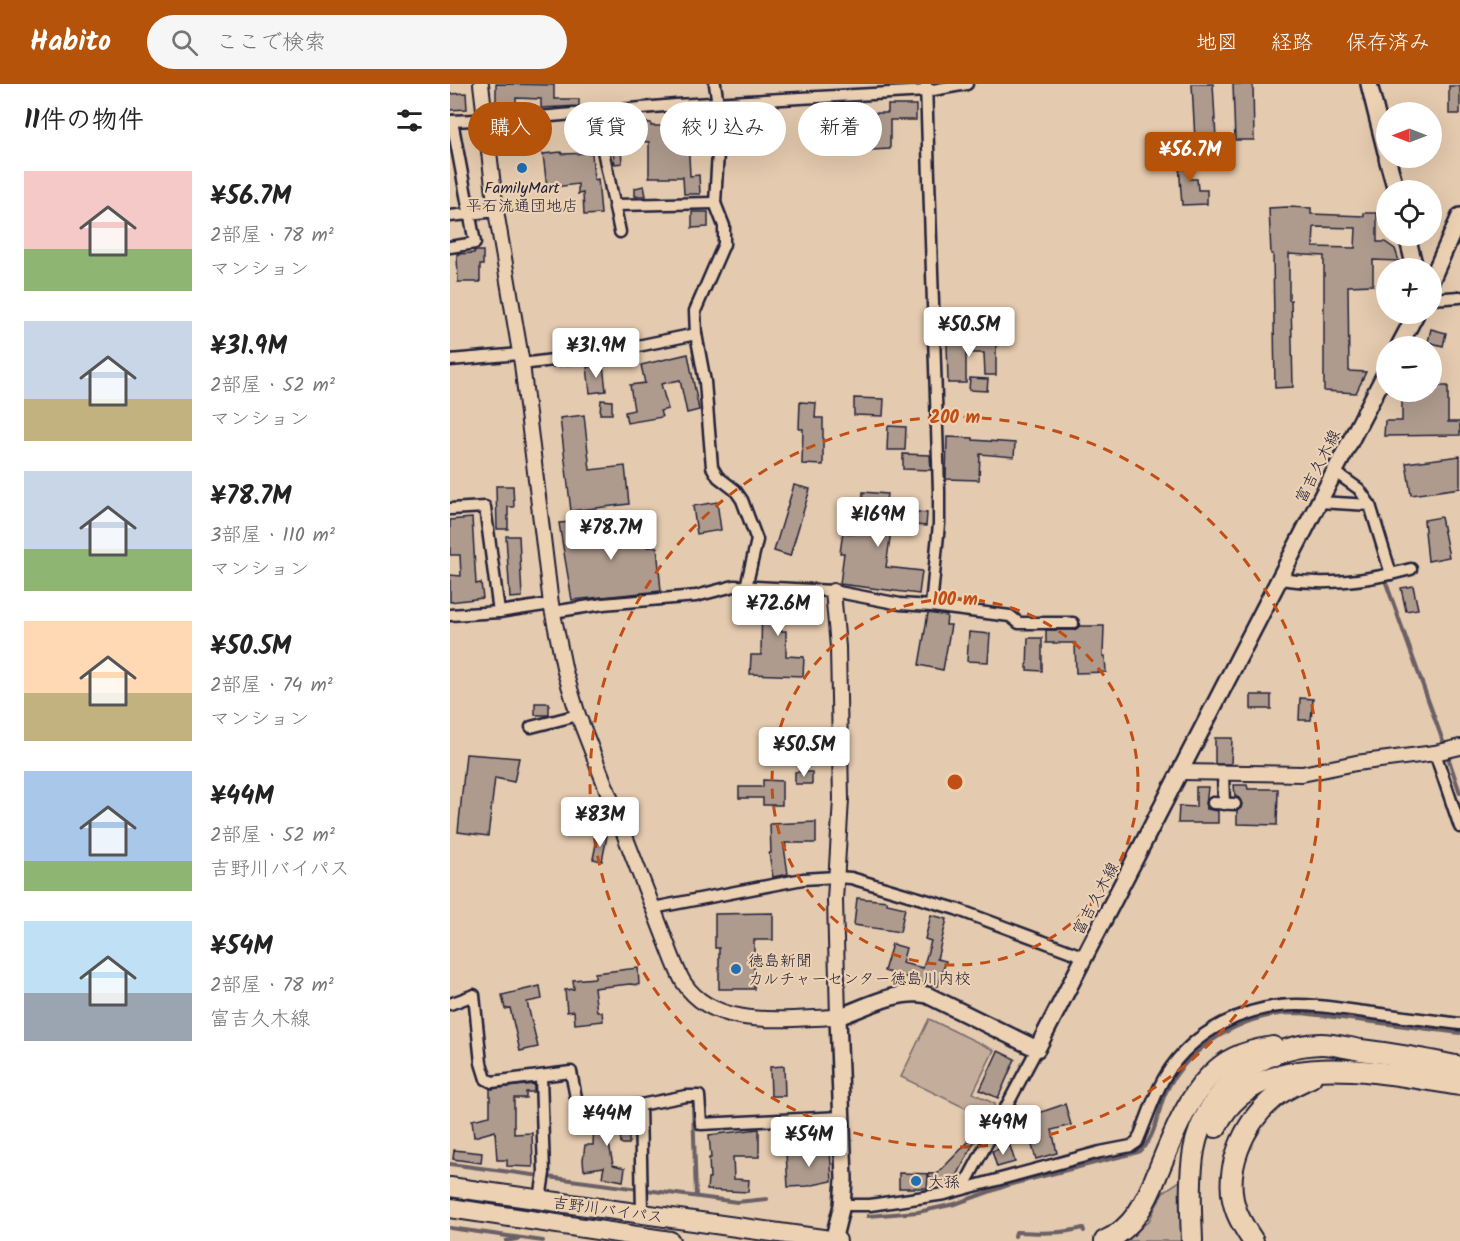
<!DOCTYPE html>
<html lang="ja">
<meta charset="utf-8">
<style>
body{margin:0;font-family:Kalam,"Klee One",sans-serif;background:#f6f6f6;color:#222;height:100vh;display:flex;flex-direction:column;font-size:22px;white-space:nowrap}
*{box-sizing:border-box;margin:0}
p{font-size:20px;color:#767676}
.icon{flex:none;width:33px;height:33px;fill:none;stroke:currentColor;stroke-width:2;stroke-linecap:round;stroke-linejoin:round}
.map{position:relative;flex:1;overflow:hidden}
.sheet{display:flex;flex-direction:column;background:#fff;width:450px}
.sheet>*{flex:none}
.banner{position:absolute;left:18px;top:18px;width:570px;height:54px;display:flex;gap:12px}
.needle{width:39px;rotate:270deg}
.fabs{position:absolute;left:926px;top:18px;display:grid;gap:12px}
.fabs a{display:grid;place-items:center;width:66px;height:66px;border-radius:50%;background:#fff;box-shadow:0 6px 24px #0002;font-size:30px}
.price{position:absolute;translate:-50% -51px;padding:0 14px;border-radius:6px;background:#fff;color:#222;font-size:20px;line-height:39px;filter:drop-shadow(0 2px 3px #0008)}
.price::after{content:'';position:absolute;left:50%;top:36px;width:18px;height:14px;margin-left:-9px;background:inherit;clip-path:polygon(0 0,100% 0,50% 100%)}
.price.current{background:#b45309;color:#fff}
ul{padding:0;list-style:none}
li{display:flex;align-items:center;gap:18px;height:150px;padding:0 24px}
li span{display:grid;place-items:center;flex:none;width:168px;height:120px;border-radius:0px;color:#555}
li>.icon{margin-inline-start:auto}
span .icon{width:72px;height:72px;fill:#fffc;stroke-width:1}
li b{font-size:26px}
h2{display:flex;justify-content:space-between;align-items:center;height:72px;padding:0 24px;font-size:26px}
.pill{padding:0 21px;border-radius:27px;background:#fff;box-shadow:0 6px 24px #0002;font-size:21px;line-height:54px}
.pill.current{background:#b45309;color:#fff}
header{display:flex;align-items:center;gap:36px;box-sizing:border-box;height:84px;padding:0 30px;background:#b45309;color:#fff}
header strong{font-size:28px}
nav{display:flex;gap:33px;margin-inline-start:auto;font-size:21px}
.search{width:420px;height:54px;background:#f6f6f6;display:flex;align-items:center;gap:15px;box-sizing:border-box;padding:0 21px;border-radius:33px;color:#767676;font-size:22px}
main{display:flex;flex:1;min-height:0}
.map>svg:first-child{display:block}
.green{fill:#c4ae9b;stroke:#73686b;stroke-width:1.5}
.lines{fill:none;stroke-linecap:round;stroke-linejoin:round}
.stream{stroke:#6a6066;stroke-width:4}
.building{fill:#ae9b8e;stroke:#22223b;stroke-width:1.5;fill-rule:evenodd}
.minor-casing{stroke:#22223b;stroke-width:15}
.tertiary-casing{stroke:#22223b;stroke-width:18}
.secondary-casing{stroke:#22223b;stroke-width:20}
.trunk-casing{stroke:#22223b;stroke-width:22}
.motorway-casing{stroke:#22223b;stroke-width:24}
.minor{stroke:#ecd1b3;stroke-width:10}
.tertiary{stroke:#ecd1b3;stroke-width:14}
.secondary{stroke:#ecd1b3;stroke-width:15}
.trunk{stroke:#ecd1b3;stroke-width:18}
.motorway{stroke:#ecd1b3;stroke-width:20}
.ring{fill:none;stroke:#c04e15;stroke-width:3;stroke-dasharray:10 8}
.poi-dot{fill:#1f6fb2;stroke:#ecd1b3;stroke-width:2}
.labels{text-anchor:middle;stroke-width:4.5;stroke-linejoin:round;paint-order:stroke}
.poi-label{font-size:16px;fill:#22223b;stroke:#ecd1b3;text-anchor:start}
.street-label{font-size:16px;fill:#22223b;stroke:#ecd1b3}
.centre{fill:#c04e15;stroke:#ecd1b3;stroke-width:3}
.ring-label{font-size:18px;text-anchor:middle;font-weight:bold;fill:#c04e15;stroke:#ecd1b3;stroke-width:4.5;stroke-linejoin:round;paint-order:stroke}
</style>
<header>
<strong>Habito</strong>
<div class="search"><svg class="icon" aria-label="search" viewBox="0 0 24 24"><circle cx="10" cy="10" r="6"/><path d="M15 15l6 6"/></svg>ここで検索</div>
<nav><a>地図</a><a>経路</a><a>保存済み</a></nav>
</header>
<main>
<section class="sheet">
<h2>11件の物件<svg class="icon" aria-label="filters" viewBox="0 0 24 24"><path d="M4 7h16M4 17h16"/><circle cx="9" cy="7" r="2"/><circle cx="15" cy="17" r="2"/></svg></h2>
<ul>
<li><span style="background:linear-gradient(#f6c9c9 65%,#8fb573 0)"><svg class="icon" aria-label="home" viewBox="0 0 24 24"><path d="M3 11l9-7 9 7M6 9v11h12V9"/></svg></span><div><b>¥56.7M</b><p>2部屋 · 78 m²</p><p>マンション</p></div></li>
<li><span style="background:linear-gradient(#c9d6e8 65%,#c2b280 0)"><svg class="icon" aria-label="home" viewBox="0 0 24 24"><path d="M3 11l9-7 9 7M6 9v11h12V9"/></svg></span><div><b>¥31.9M</b><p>2部屋 · 52 m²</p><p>マンション</p></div></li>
<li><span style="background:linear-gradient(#c9d6e8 65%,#8fb573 0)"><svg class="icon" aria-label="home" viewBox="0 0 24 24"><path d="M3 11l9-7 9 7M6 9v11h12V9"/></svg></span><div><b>¥78.7M</b><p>3部屋 · 110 m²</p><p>マンション</p></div></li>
<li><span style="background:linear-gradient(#ffd9b3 60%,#c2b280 0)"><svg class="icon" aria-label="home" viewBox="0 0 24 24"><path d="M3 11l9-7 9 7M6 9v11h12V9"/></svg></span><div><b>¥50.5M</b><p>2部屋 · 74 m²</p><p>マンション</p></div></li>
<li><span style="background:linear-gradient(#a9c7e8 75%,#8fb573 0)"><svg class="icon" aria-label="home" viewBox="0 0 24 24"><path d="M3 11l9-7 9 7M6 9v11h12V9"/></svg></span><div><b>¥44M</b><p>2部屋 · 52 m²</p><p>吉野川バイパス</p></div></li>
<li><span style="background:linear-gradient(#bfe0f5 60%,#9aa5b1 0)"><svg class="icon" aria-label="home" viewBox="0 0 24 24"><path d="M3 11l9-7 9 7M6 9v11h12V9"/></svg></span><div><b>¥54M</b><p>2部屋 · 78 m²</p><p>富吉久木線</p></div></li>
</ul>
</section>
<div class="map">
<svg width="1010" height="1157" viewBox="0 0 1010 1157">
<rect width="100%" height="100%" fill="#e4caae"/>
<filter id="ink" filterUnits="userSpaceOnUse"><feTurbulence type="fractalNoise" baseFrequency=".0167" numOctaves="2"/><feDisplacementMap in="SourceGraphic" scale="12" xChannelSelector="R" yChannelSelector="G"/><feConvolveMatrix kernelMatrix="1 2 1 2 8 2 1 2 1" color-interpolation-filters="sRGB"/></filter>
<g filter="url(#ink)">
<g class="green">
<path d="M479,935L544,966L523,1009L545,1020L538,1035L451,993Z"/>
<path d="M733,1095V1157H675L699,1137L713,1108Z"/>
</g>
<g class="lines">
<g class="stream">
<path d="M935,496L995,663"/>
<path d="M997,670L1010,709"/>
<path d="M243,1023L246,1112"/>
<path d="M0,1080L287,1118L317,1115"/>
<path d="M418,1132L468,1128L505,1120L558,1101L688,1068C704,1058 707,1032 713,1015C730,970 783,936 829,930C837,929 845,929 852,929L1010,949"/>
<path d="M0,1144L93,1157"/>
<path d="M565,1152L566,1148C589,1149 611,1150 633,1144L634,1147"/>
<path d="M56,1157L67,1155"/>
</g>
</g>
<g class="building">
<path d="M46,0L104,1V15H129V22L91,24V15L66,14V25H52L46,19Z"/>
<path d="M742,0H763L766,55L745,56Z"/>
<path d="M783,0H803L804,56H785Z"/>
<rect x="999" y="2" width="11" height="28"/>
<path d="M16,9L17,25L0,26V10Z"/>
<path d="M438,21H466V36H440V65L421,66V29H438Z"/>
<rect x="282" y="29" width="14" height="18"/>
<path d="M237,34L240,92L249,91L250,110H234L233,93H199V58L187,57L188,38L201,39V42H221L220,35Z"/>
<path d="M169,37L172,79L165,80L158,38Z"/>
<path d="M305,48L306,62L288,63V49Z"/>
<path d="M728,67H740V95H747L748,106H757V120L732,121Z"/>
<path d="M111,68L112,70L142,69L144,96L148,95L151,130L134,131L133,109L128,110V100L97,104L93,70Z"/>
<path d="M194,102L196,112H185V104Z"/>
<path d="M837,123L861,124V130L914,132V129H927V158H935L945,165L949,177L923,176V201L898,202L899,287L916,288L906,309L874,307V172L839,170V216H841L843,303L825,304L823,170H821L819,124ZM864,143L906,144L905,164L863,163Z"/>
<path d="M242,128H258V143L242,144Z"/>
<path d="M24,167H33V181H30V198H8L7,170L24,169Z"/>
<path d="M981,245L996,249L993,262L978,258Z"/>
<path d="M534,256L546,257V291H535L534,269H516V299H498L497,257L534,258Z"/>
<path d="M238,270L249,326L237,329L230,296L211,300L218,325L210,327L212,333L177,339L175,328L184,326L180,301L195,299L191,281Z"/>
<path d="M153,281L156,307L140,309L137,283Z"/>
<path d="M520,294L538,295L537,307L519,306Z"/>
<path d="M981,302H998V338H1010V351L934,352L935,337H952V308H981Z"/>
<path d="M404,314L434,315L433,332L404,331Z"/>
<path d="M151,316L162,317V330H150Z"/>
<path d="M350,318L366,319L365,334H373V381L352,380L353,345H349Z"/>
<path d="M134,331L140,386L175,382L179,420L121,427L110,334Z"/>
<path d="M438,342L456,343L455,366H437Z"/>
<path d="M497,353L523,354V356L565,359L564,373L530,370L529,396L496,395Z"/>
<path d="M453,370L480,371L481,386L453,385Z"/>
<path d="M1010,372V404L961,411L956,379Z"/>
<path d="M344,401L360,405L340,472L324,467Z"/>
<path d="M46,402H63L64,423H58V445H47Z"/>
<path d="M413,408L437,410L435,425L477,429L476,442L442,439L436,483L472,487L469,510L390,500L394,469H390L393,448L404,450L406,432L411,433Z"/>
<path d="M267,418L271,446L247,450L243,422Z"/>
<path d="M183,428L195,429L197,463H207L211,507L122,516L109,439L124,438L129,450L178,441Z"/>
<path d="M991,433L999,473L978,477L974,436Z"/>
<path d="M22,434L26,500L31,499L33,514L0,518V491L11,492L10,471H0V436Z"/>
<path d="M56,452H69L72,513L60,514Z"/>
<path d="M963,502L968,525L956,527L951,504Z"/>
<path d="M312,511L362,513V527H332L331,547H336V572L354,573L353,592L300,590L301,571H311Z"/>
<path d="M478,529L497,532L496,541H501L493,586L469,581Z"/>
<path d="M630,542H654L653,572H655L656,588L626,589L625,559H596V546H624Z"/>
<path d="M519,548L540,550L538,578L517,577Z"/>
<path d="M578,554H592V587L577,586Z"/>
<rect x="801" y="611" width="20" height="14"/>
<path d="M850,614L863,615L861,636H849Z"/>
<rect x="85" y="619" width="14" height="12"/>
<path d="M765,654H782L781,680H765Z"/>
<path d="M16,670L69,674L64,698L45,694L38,752L8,748Z"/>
<rect x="345" y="688" width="17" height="12"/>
<path d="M313,696L332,697V721H313V714H289V703H313Z"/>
<path d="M784,701H797L798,705H828L827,741L787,740V727L791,724L792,720L789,714L785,712Z"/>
<path d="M746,703H758L756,722L757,725L768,727V739H728L729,722L746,723Z"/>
<path d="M366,738V759H335L336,763H334L338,790L323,793L319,769H321L320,740Z"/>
<path d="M148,750L157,752L152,777L143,775Z"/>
<path d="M407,814L437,817V820L455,824L450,848L404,841Z"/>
<path d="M323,829V856H304V905H269V864H265V830Z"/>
<path d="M481,831L497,835L487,875L496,877L488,902L434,887L442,860L456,864L452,879L473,884L481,857L475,855Z"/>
<path d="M188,884L189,901L180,900L144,904L147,928H152L153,937L125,940L124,927L117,928L115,906L124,905L123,896L145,894V889Z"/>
<path d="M90,902L92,915L77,918L88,963L70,967L60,924L55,925L52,911Z"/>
<path d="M548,967L565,975L548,1014L530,1006Z"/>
<path d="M334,982L335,1012H321L320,983Z"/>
<path d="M84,1000V1008H76V1014H64V1050L82,1049L83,1083L57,1082V1076H47L45,1047L24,1053L22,1036L40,1032V1005Z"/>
<path d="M615,1020L621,1041L602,1046L607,1069L586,1075L574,1034Z"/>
<path d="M170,1029H179V1060H171L170,1047L159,1048V1060L163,1081L175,1084L173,1097L152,1093L154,1083L134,1086L133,1076L135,1061H143L144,1038L170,1036Z"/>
<path d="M309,1045V1073H283L284,1095L299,1096L298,1108L257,1106L258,1094H260L259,1074H261L259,1051Z"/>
<path d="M525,1051L527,1052L508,1090L499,1100L494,1096L489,1102L478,1091L477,1104H449V1089L487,1090Z"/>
<path d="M560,1062L565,1078L547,1083L542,1067Z"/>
<path d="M4,1066L32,1069L31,1079L3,1075Z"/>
<path d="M380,1066L382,1097L358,1102L338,1103L336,1069Z"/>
</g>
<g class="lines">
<g class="minor-casing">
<g id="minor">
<path d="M145,28L170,148"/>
<path d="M0,37L78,34L226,21L477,7L517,0"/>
<path d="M166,121L265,119"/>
<path d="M0,132L46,127"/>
<path d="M0,163L25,159L2,37"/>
<path d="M981,215L1010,213"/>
<path d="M246,250L255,298L262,383L268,393L285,406L292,416L307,456L296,503"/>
<path d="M0,276L69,270"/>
<path d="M72,280L149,270L246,250L245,227L274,160V142L265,119L270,34L265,0"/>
<path d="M885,388L909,405L920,421"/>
<path d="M869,418L920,421L941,490"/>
<path d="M0,425L35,423L49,528"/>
<path d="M830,495C876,502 916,497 961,485"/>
<path d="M481,522L560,532L569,539H623"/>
<path d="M103,528L153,520L246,512L284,502L383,507L450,520L481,522L489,440V407L476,0"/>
<path d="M0,531L49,528L101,520"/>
<path d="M81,643L128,631"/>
<path d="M985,669L1010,743"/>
<path d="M773,690L774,720"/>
<path d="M763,719L785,720"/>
<path d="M203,824L353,795L386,793L401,794L506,825L635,873"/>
<path d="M0,920L24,911L31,979L36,995L42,998L121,988L128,1024L190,1021L236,1012H249L251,1040L392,1033"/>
<path d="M190,1021L192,1129"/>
<path d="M513,1104L587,965"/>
<path d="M90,1115L94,1089L91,992"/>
<path d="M392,1121H420L495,1110L650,1068L681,1062L687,1058C697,1036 703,1012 716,991C743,947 796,921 847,921C870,921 893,925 915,928C947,932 978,936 1010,940"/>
</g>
</g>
<g class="tertiary-casing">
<g id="tertiary">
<path d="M31,0L46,127L72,280L101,520L115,588L128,631L224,878C227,885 230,893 234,899C265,947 340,934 388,933L385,816L391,715L388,563L383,507"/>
<path d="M731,688L852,690L906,679L985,669L1010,663"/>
</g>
</g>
<g class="secondary-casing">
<g id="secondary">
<path d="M919,0L936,68"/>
<path d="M937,74L946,106"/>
<path d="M957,152L965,184"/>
<path d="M981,197L1010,132"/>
<path d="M949,262L966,230"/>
<path d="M383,1157L392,1121L394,1096L388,933C416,923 448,905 477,911L587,965L936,288"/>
</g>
</g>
<g class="trunk-casing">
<g id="trunk">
<path d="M0,1103L387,1157"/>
<path d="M0,1124L220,1157"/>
</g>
</g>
<g class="motorway-casing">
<g id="motorway">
<path d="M766,1043C806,957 937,990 1010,1001"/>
<path d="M655,1157C683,1145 697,1117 707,1090C723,1052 743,994 784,974C796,968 810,965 823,963"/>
<path d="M742,1157C741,1127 739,1096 744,1066C755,1007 811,961 871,960C884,960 898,964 911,966C944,970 977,976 1010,983"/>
<path d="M803,1157C797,1148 791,1139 787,1129C771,1089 793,1039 825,1013C836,1004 849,999 861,993"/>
</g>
</g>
<use href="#minor" class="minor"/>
<use href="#tertiary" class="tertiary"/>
<use href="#secondary" class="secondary"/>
<use href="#trunk" class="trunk"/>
<use href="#motorway" class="motorway"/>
</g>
</g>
<g class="ring">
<circle cx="505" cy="698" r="183"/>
<circle cx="505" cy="698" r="365"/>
</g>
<g class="poi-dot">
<circle cx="72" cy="84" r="6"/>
<circle cx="286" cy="885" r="6"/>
<circle cx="466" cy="1097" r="6"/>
</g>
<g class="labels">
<g class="poi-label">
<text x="72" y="109" text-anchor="middle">FamilyMart<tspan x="72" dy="18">平石流通団地店</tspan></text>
<text x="298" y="882">徳島新聞<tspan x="298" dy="18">カルチャーセンター徳島川内校</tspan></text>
<text x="478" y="1103">大孫</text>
</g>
<g class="street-label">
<text transform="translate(867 382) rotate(-63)" y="6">富吉久木線</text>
<text transform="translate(645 814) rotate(-62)" y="6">富吉久木線</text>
<text transform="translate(158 1125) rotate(8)" y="6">吉野川バイパス</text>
</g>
</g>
<circle cx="505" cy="698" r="9" class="centre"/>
<g class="ring-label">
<text x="505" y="339">200 m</text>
<text x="505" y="521">100 m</text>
</g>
</svg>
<div class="fabs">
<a><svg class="needle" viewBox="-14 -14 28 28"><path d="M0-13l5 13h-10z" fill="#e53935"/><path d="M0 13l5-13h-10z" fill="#767676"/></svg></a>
<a><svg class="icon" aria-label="locate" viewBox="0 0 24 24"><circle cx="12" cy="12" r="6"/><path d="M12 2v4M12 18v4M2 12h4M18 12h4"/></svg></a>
<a>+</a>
<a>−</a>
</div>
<b class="price current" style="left:740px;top:99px">¥56.7M</b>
<b class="price" style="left:519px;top:274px">¥50.5M</b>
<b class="price" style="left:146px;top:295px">¥31.9M</b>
<b class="price" style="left:428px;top:464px">¥169M</b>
<b class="price" style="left:161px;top:477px">¥78.7M</b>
<b class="price" style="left:328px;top:553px">¥72.6M</b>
<b class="price" style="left:354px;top:694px">¥50.5M</b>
<b class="price" style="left:150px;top:764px">¥83M</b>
<b class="price" style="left:157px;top:1063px">¥44M</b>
<b class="price" style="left:553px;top:1072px">¥49M</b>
<b class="price" style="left:359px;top:1084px">¥54M</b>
<div class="banner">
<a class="pill current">購入</a>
<a class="pill">賃貸</a>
<a class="pill">絞り込み</a>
<a class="pill">新着</a>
</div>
</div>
</main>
